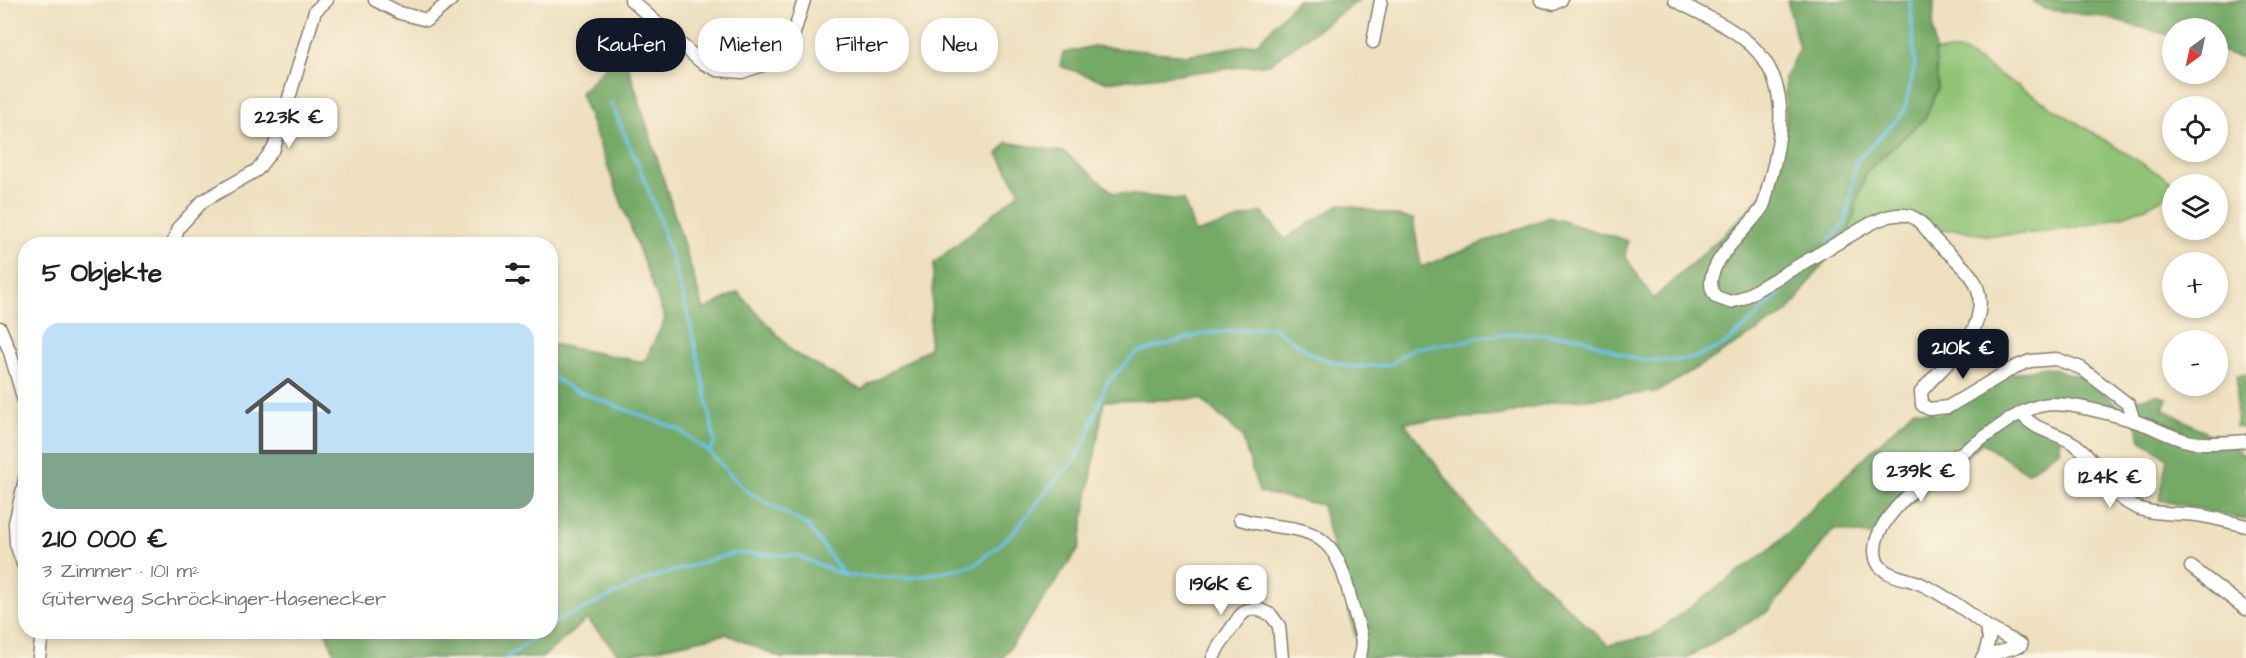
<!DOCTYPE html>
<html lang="de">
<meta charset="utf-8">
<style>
body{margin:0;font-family:"Architects Daughter",sans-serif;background:#f6f6f6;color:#202124;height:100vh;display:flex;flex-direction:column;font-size:22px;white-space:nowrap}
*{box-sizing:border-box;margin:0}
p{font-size:20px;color:#757577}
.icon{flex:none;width:33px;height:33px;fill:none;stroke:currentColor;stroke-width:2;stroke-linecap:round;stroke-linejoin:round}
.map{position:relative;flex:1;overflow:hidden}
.panel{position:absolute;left:18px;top:237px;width:540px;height:402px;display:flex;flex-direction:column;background:#fff;border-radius:24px;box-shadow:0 3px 9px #0003}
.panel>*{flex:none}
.guide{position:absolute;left:576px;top:18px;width:570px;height:54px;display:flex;gap:12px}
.needle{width:39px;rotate:213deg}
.buttons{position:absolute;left:2162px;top:18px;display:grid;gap:12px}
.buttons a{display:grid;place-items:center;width:66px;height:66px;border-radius:50%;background:#fff;box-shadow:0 3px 9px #0003;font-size:30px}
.price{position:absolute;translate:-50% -51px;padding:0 14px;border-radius:12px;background:#fff;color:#222;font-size:20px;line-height:39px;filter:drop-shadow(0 2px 3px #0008)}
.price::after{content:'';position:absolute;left:50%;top:36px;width:18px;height:14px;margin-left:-9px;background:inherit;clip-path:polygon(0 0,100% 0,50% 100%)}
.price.selected{background:#111827;color:#fff}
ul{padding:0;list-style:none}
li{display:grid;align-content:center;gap:12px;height:318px;padding:0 24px}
li span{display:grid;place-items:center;height:186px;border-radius:18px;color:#555}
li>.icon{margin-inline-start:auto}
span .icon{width:108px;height:108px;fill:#fffc;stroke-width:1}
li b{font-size:26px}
h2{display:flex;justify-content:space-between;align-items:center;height:72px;padding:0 24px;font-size:26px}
.tag{padding:0 21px;border-radius:24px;background:#fff;box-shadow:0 3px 9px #0003;font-size:21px;line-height:54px}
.tag.selected{background:#111827;color:#fff}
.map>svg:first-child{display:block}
.green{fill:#90c374;stroke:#567048;stroke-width:1.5}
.forest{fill:#74a966;stroke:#486241;stroke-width:1.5}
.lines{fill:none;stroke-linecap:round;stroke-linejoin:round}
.stream{stroke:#6dc3ea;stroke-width:3}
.minor-casing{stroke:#857e6e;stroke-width:15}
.minor{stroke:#fff;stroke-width:12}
</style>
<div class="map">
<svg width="2246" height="658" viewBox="0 0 2246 658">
<rect width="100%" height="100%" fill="#fcf5e5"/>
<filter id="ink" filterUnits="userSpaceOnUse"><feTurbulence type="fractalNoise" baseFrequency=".0167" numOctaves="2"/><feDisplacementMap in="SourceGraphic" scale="12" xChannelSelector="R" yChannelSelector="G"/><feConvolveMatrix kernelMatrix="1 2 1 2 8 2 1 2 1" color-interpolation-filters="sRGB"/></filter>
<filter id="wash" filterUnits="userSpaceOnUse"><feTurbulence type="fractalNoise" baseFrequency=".008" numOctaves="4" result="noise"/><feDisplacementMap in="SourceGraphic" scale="24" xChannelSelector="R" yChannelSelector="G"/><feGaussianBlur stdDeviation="1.35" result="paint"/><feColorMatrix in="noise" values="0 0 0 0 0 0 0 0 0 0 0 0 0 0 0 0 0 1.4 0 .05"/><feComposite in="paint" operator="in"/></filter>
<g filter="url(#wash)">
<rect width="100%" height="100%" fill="#eee0bf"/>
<path class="green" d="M1935,51H1962L2175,184H2172V191C2134,224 2035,236 1985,235C1966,234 1954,224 1936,234L1913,213L1848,234L1866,172L1925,118L1938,88Z"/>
<g class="forest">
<path d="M1297,0H1359L1269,64L1106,82L1060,66L1063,53L1093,46L1187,55L1258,43Z"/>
<path d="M1787,0H1934L1933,28L1938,88L1925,118L1866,172L1848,234L1824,262L1787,313L1657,392L1553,402L1498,416L1404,422L1484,529L1608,645L1651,636L1774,546L1914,409L1940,415L2008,375L2045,367L2084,378L2121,407L2060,401L2018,409L2060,439L2059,450L2027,473L1982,443L1939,481L1870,536L1834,529L1769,611L1686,658H1352L1358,646L1322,505L1259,492L1242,436L1201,399L1104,401L1079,548L1003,658H781L726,634L621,657L587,619L542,658H336L326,632H550L551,344L644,362L665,319L580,93L623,49L704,310L738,292L794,353L861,390L929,348L934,263L1020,192L998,154L1007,142L1064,152L1114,193L1184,200L1195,233L1262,212L1285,239L1340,204L1413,219L1421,267L1549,217L1628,241L1625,256L1653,299L1731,228L1774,183L1786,133L1785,77L1799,48Z"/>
<path d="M2031,0H2246V59L2217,50V28H2172V36L2102,17L2044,9Z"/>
<path d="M2237,375H2246V429L2236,427Z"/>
<path d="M2156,395L2168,398L2164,409L2208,434L2224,435L2246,458V520L2159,500L2167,458L2140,439L2132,400Z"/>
</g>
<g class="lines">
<g class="stream">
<path d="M611,103C627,142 647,181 660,221C684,294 702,368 715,443L709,452"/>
<path d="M1828,242L1846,223L1856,161L1904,112L1915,64L1910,0"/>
<path d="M550,375L571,389L678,429L709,452L746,491L808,526L845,576"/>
<path d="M550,626L563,618L648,579L734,553L798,556L846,576L910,578L975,565L1013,533L1050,487L1074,462L1087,438L1107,382L1137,353L1203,334L1272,327L1315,356L1349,367L1390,365L1413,348L1465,342L1479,337L1519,333L1576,336L1634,359L1671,361L1697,357L1724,345L1755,318L1803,269"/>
<path d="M506,658L543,632"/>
</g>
</g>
</g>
<g filter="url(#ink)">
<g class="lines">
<g class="minor-casing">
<g id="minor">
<path d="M375,0L400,13L427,20L451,0"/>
<path d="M631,0L701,62L717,70L742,72L768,63L784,49L794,33L804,0"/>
<path d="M1541,0L1554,4L1561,0"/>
<path d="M1675,0C1701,15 1732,26 1753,47C1790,83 1783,135 1770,180C1767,188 1767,197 1763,206C1751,228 1694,269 1716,297L1730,302L1741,299L1870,224C1883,218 1895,212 1910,216C1922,220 1927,232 1936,241C1956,262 1985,277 1979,311C1974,347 1942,365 1921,392L1922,405L1929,409L1948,407L2015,367L2030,361L2056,359L2081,368L2120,398L2129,405L2134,421"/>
<path d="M1373,42L1381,0"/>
<path d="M173,244L178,228L203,201L257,170L274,148L315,11L327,0"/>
<path d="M0,328L10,352L26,408"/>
<path d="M2021,413C2036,433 2057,431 2076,445C2096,459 2103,483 2121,498C2142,517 2170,512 2196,515C2213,517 2229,522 2246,526"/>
<path d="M26,475L15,523L16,544L26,572"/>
<path d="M1240,519C1256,524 1273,526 1290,528C1338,535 1342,568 1353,608C1358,624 1366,642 1359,658"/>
<path d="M2191,567L2246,609"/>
<path d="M1986,626L2021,645"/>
<path d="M1984,657L1989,639L1986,626C1966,610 1944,595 1921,584C1910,579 1897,578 1887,572C1882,569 1877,564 1876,558C1865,518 1948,461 1976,443C1998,428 2024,405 2052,404C2077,404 2125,417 2149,426C2163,432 2176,439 2192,442C2210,445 2228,442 2246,441"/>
<path d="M39,658L42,632"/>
<path d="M1213,658L1219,646L1240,616L1247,610L1256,608L1271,615L1279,626L1282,658"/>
<path d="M1982,658L2021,645"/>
</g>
</g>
<use href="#minor" class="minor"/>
</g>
</g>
</svg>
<div class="buttons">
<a><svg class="needle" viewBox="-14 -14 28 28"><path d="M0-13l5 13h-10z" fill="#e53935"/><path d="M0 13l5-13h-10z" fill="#757577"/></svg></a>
<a><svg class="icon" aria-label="locate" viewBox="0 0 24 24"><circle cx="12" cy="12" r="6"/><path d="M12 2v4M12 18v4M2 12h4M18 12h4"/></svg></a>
<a><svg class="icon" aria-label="layers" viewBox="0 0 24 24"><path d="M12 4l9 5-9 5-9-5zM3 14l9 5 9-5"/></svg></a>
<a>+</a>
<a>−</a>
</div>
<b class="price" style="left:289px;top:149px">223K €</b>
<b class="price selected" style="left:1963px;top:380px">210K €</b>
<b class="price" style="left:1921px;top:503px">239K €</b>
<b class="price" style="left:2110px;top:509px">124K €</b>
<b class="price" style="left:1221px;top:616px">196K €</b>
<div class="guide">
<a class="tag selected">Kaufen</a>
<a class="tag">Mieten</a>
<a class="tag">Filter</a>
<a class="tag">Neu</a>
</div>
<section class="panel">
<h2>5 Objekte<svg class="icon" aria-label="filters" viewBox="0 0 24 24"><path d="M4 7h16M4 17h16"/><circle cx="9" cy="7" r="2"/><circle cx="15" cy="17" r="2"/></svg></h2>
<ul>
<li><span style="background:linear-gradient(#bfe0f5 70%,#7fa58c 0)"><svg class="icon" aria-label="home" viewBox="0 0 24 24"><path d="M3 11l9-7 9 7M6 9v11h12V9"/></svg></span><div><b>210 000 €</b><p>3 Zimmer · 101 m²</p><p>Güterweg Schröckinger-Hasenecker</p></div></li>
</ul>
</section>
</div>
